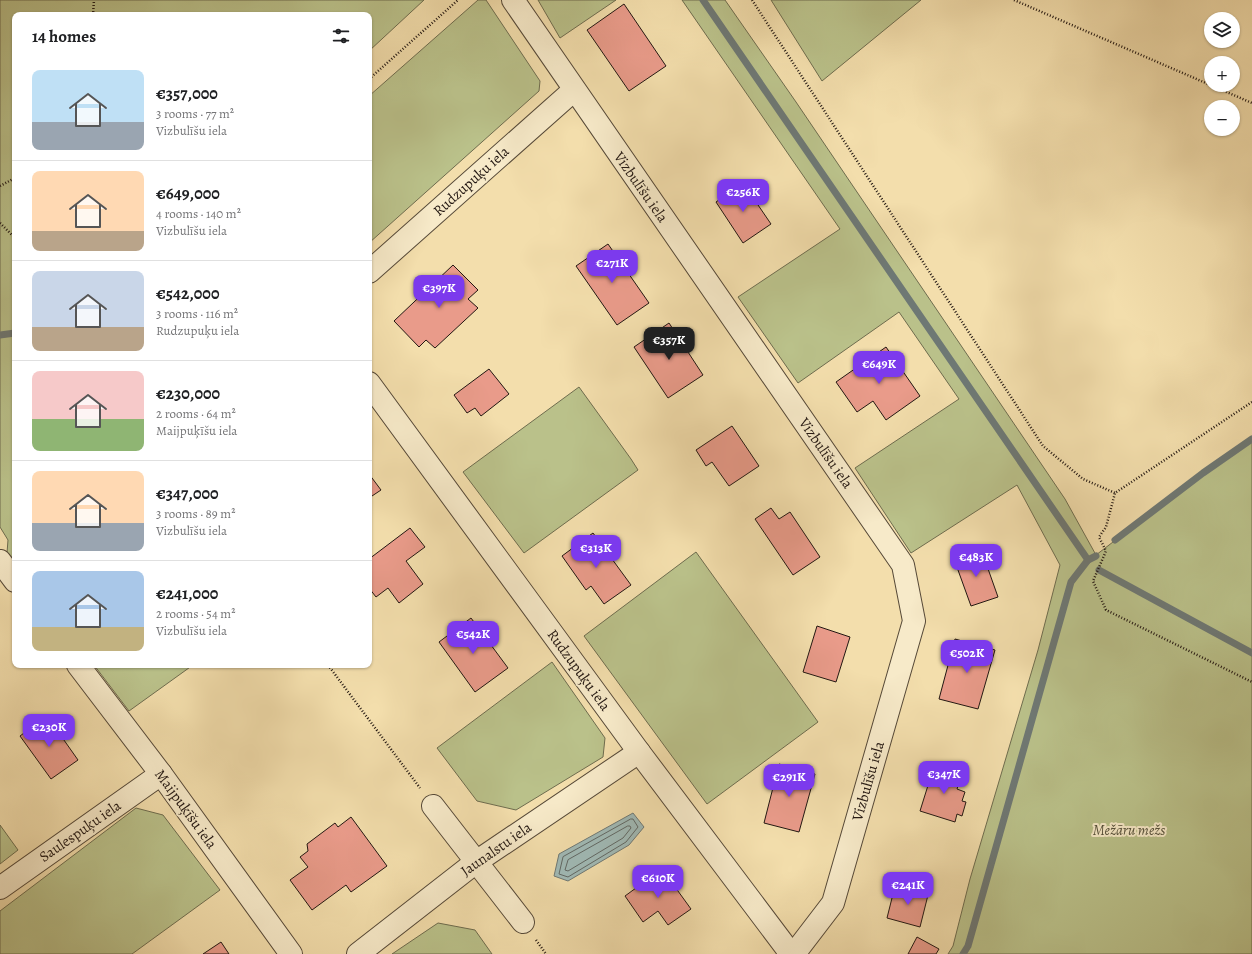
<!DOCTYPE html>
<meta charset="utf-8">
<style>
body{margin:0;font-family:Alegreya,serif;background:#f6f6f6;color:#202124;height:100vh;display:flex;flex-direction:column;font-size:15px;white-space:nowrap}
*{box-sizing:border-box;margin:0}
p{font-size:13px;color:#757577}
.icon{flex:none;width:22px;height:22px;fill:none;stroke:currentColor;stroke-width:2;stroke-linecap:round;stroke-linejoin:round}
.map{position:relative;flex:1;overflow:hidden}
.details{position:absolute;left:12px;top:12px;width:360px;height:656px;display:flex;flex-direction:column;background:#fff;border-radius:8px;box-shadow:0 1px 3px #0004}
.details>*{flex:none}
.buttons{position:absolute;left:1204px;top:12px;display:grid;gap:8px}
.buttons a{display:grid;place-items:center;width:36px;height:36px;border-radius:50%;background:#fff;box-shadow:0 1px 3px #0004;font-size:20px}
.price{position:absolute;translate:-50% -34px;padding:0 9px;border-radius:8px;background:#7c3aed;color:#fff;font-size:13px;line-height:26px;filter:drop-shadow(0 1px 2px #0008)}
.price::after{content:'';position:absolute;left:50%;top:24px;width:12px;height:9px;margin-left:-6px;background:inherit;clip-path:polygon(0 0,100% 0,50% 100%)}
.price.selected{background:#222;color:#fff}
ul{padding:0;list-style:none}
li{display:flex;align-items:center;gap:12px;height:100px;padding:0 20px}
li+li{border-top:1px solid #e0e0e0}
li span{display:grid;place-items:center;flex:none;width:112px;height:80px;border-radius:8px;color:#555}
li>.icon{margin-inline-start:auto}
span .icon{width:48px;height:48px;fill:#fffc;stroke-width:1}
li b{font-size:17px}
h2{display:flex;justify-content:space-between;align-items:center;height:48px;padding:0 20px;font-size:17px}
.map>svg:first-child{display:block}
.green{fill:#bac18a;stroke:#6e6c4e}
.water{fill:#a0b9b5;stroke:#6e7874}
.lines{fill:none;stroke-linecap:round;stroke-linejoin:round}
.shore{stroke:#616864;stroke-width:1}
.stream{stroke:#6e7874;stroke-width:7}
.building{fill:#e99b8a;stroke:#221712}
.minor-casing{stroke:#564938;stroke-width:24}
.path{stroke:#221712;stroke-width:2.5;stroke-dasharray:1 2;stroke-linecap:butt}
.minor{stroke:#f7eac9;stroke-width:22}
.labels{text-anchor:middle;stroke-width:4;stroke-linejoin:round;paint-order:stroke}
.street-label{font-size:15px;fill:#221712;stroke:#f7eac9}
.park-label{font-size:15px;font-style:italic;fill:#57523c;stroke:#f7eac9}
</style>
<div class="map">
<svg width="1252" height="954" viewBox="0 0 1252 954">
<rect width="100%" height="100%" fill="#f3deac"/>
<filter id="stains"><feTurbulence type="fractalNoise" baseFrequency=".005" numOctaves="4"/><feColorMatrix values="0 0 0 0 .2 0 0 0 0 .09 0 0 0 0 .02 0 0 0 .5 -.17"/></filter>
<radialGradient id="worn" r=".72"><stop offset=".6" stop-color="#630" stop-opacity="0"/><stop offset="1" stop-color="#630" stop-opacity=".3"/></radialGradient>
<g class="green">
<path d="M0,0H424L369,51V15H15V563L7,553L8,540L0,527Z"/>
<path d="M478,0H486L540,81L539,91L369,243V96Z"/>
<path d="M538,0H616L560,38Z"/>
<path d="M682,0H725L796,102L1065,499L1096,555L1203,473L1252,439V954H948L953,946L970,879L1038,650L1060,565L1017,485L911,553L855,468L959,399L899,312L798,383L738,297L840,229Z"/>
<path d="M771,0H921L822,81Z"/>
<path d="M579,387L631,459L638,470L524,553L463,472Z"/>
<path d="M696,552L818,722L707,804L584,636Z"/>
<path d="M552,662L605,738L603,757L516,810L477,801L437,748Z"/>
<path d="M94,665H193L129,711Z"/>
<path d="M136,808L163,815L220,890L132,954H0V911Z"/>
<path d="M0,825L18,850L0,864Z"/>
<path d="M438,923L475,930L492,954H392Z"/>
</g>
<path class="water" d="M633,813L644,827L629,845L568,881L554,876L559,854Z"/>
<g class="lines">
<g class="shore">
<path d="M631,819H633L638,827L626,842L568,877L559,874L563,857Z"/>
<path d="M628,826H630L631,828L623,838L568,871L565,870L568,860Z"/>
</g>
<g class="stream">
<path d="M703,0L1088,560"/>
<path d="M0,335L15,333"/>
<path d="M1115,540L1203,473L1252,439"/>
<path d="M1099,570L1252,653"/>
<path d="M963,954L968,946L1071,582L1088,560L1096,556"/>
</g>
</g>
<g class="building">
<path d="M624,4L666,66L629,91L587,30Z"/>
<path d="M743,183L771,224L743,243L716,202Z"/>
<path d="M608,244L649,303L617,325L576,266Z"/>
<path d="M453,265L478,290L468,299L478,308L435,348L426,340L419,347L394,321Z"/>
<path d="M669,323L703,375L668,398L634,347Z"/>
<path d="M886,347L920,396L886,420L873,401L857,412L836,382Z"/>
<path d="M489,369L509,394L481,416L475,408L467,413L454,395Z"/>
<path d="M732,426L759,466L729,486L712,462L706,466L696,450Z"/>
<path d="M369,474L381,490L369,498Z"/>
<path d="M771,508L779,519L790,512L820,557L793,575L755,519Z"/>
<path d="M410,528L425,547L406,561L423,584L399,603L388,588L376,597L369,588V559Z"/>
<path d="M593,533L631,585L604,604L591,586L586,590L562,556Z"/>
<path d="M981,549L998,597L971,606L954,559Z"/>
<path d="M471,618L508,668L475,692L439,642Z"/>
<path d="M817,626L850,637L836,682L803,672Z"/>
<path d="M955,639L995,650L978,709L939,699Z"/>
<path d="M47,716L78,760L51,779L20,736Z"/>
<path d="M779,764L815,774L799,832L764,823Z"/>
<path d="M937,765L962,773L957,789L965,792L962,801L966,802L962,816L957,814L955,822L920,811L930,779L933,780Z"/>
<path d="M351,817L387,866L351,892L346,885L312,910L290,880L308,867L300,857L308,851L307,844L335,823L338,827Z"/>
<path d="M662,869L691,909L668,925L658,911L643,922L625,896Z"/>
<path d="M895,886L928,895L920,927L887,918Z"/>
<path d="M917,937L939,949L936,954H908Z"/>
<path d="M221,942L229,954H203Z"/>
</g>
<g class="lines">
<g class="minor-casing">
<g id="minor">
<path d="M513,0L903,565L914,621L833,903L794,954"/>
<path d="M369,272L574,90"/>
<path d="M369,383L639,752L791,954"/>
<path d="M0,561L15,581"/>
<path d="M78,665L161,774L291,954"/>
<path d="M433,806L523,922"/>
<path d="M0,888L161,774"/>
<path d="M358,954L476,862L639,752"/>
</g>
</g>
<g class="path">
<path d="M752,0L1043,446L1083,479L1115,493"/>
<path d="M1014,0L1252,103"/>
<path d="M93,15L94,0"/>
<path d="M369,79L458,0"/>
<path d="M0,186L15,178"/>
<path d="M0,223L15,238"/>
<path d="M1252,402L1115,493L1106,527L1099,537L1106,551L1093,581L1106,610L1252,682"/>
<path d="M328,665L420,788"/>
<path d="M536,940L546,954"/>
</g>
<use href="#minor" class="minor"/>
</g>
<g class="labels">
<g class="street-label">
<text transform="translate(471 181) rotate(-42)" y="5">Rudzupuķu iela</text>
<text transform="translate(641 187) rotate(55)" y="5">Vizbulīšu iela</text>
<text transform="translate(826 453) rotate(55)" y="5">Vizbulīšu iela</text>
<text transform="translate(579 670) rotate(54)" y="5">Rudzupuķu iela</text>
<text transform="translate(868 781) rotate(-74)" y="5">Vizbulīšu iela</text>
<text transform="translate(186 809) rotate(54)" y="5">Maijpuķīšu iela</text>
<text transform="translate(80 831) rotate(-35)" y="5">Saulespuķu iela</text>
<text transform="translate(496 849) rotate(-35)" y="5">Jaunalstu iela</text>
</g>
<g class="park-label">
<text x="1129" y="835">Mežāru mežs</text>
</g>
</g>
<rect width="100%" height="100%" filter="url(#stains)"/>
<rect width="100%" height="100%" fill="url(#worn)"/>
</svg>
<div class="buttons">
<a><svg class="icon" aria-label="layers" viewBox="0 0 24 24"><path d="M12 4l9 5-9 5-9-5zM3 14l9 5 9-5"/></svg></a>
<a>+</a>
<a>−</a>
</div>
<b class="price" style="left:743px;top:213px">€256K</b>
<b class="price" style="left:612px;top:284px">€271K</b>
<b class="price" style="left:439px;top:309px">€397K</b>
<b class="price selected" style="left:669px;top:361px">€357K</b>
<b class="price" style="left:879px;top:385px">€649K</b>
<b class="price" style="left:596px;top:569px">€313K</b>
<b class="price" style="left:976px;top:578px">€483K</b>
<b class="price" style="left:473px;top:655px">€542K</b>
<b class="price" style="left:967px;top:674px">€502K</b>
<b class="price" style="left:49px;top:748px">€230K</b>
<b class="price" style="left:944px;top:795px">€347K</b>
<b class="price" style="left:789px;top:798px">€291K</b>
<b class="price" style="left:658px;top:899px">€610K</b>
<b class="price" style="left:908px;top:906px">€241K</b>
<section class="details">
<h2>14 homes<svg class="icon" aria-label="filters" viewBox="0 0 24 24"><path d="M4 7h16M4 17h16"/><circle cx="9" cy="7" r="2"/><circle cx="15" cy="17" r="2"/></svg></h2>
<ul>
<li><span style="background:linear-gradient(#bfe0f5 65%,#9aa5b1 0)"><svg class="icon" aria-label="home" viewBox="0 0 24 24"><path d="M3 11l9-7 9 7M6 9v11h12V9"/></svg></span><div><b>€357,000</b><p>3 rooms · 77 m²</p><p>Vizbulīšu iela</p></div></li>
<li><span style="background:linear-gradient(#ffd9b3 75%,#b9a48a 0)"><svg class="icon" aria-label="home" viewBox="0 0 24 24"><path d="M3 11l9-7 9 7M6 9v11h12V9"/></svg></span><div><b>€649,000</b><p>4 rooms · 140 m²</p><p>Vizbulīšu iela</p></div></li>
<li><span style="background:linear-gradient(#c9d6e8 70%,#b9a48a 0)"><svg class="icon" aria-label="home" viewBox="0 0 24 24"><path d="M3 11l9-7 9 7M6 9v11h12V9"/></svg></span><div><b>€542,000</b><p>3 rooms · 116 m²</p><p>Rudzupuķu iela</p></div></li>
<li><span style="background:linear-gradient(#f6c9c9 60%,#8fb573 0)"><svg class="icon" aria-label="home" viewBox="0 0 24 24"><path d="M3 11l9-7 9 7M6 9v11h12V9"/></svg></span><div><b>€230,000</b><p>2 rooms · 64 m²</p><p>Maijpuķīšu iela</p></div></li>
<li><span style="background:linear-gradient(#ffd9b3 65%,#9aa5b1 0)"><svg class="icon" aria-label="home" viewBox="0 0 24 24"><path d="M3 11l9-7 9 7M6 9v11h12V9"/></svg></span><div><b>€347,000</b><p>3 rooms · 89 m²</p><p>Vizbulīšu iela</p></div></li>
<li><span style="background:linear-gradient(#a9c7e8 70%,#c2b280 0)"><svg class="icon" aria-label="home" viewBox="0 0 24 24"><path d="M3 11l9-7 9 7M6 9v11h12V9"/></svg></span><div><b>€241,000</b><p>2 rooms · 54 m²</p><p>Vizbulīšu iela</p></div></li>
</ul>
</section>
</div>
